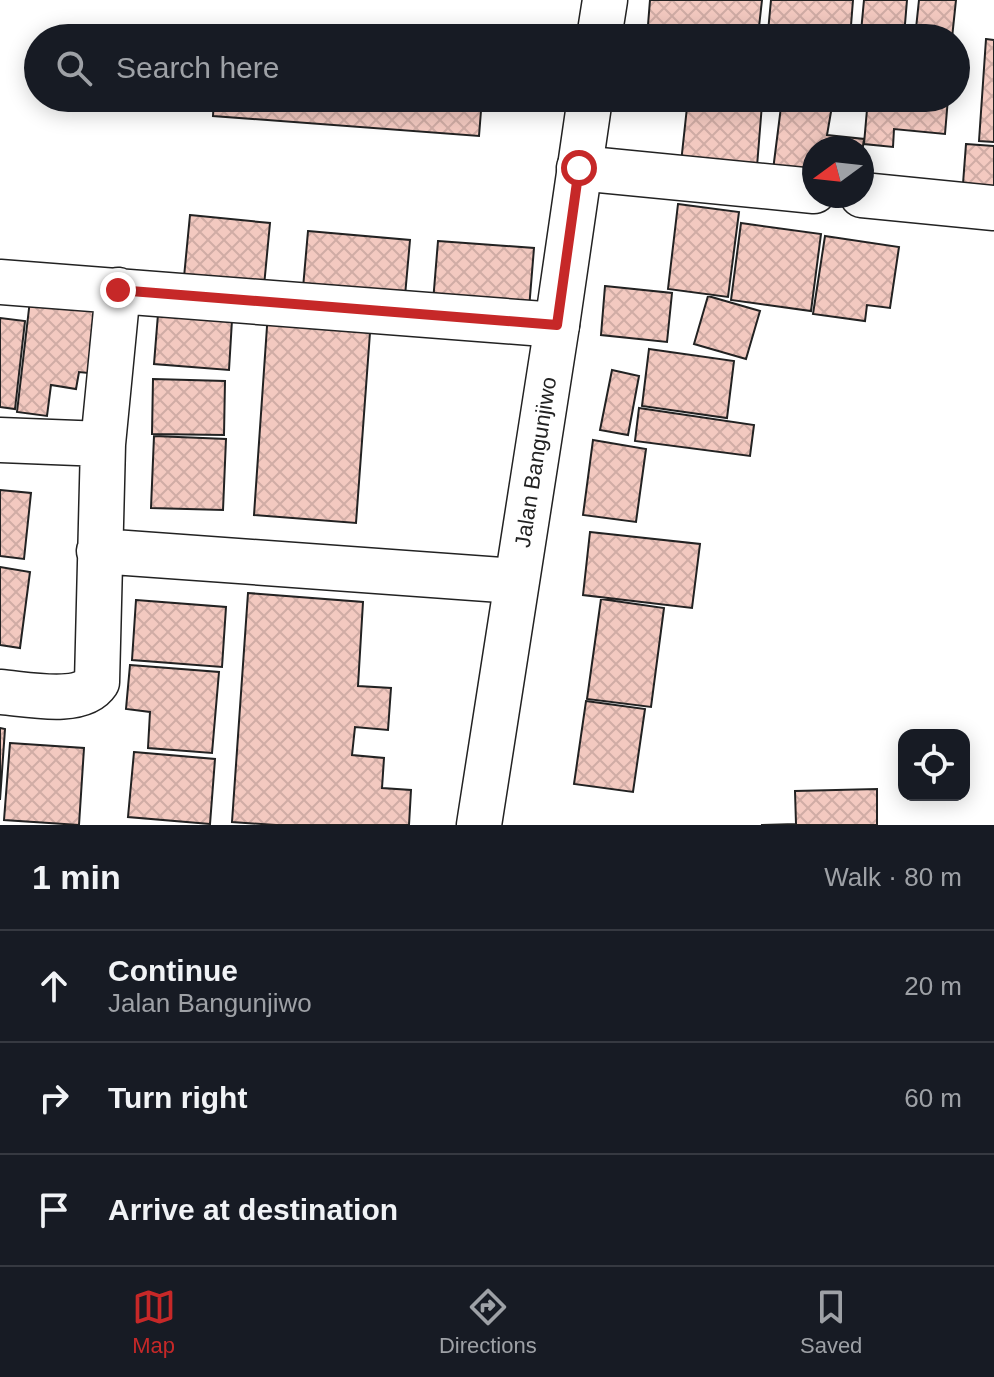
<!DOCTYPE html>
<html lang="en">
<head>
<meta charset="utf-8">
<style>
  body { margin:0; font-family:Arial,sans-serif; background:#20242c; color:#f1f3f6 }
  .controls { position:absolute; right:24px; bottom:24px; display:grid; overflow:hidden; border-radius:16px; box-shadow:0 4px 20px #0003 }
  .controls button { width:72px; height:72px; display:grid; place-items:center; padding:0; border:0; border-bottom:2px solid #363941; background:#171b24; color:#f1f3f6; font:40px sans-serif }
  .compass { position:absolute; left:802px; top:136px; width:72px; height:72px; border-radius:50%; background:#171b24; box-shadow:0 4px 20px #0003; rotate:255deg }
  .stop { position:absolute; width:24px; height:24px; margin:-18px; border:6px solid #c62828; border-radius:50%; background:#fff }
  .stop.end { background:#c62828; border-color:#fff; box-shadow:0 2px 8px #0008 }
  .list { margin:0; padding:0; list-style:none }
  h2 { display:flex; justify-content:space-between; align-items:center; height:104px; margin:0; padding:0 32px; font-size:34px }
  h2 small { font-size:26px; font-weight:400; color:#9ea1a6 }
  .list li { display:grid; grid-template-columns:52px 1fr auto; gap:24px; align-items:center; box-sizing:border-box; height:112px; padding:0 32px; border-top:2px solid #363941 }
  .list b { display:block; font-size:30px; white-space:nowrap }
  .list p { margin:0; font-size:26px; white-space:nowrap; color:#9ea1a6 }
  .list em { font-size:26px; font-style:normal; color:#9ea1a6 }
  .icon { flex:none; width:44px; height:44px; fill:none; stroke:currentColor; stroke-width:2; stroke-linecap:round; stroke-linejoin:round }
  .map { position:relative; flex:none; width:994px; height:825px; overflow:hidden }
  .search { position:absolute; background:#171b24; box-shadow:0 4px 20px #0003; left:24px; right:24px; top:24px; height:88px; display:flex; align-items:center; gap:20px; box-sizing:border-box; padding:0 28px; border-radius:44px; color:#9ea1a6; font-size:30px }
  .sheet { height:440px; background:#171b24 }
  nav { display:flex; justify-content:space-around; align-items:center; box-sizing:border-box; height:112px; border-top:2px solid #363941; background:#171b24; font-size:22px; color:#9ea1a6 }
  nav a { display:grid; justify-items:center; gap:4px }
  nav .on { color:#c62828 }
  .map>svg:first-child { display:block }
</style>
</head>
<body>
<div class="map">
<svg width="994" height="825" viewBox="0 0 994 825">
  <defs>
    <pattern id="building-cross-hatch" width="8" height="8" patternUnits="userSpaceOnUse" patternTransform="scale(2)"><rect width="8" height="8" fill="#f3c9c0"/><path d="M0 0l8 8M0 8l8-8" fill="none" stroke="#d0aca5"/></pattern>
  </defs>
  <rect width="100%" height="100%" fill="#fff"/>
  <path fill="url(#building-cross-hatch)" stroke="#222" stroke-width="2" d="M650 0H762L758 36 648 25Z
    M771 0H853L850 38 768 32Z
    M864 0H907L904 36 861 32Z
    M919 0H956L952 38H915Z
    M661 29 746 38H660Z
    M986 39 994 40V142L979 141Z
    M214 98H482L479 136 213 116Z
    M688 98 762 104 756 179 680 172Z
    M722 98H771L770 103Z
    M868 98H948L945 134 894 129 893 147 864 144Z
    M782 99 832 106 827 135 864 139 862 153V148H814V184L772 178Z
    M966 144 994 146V200L962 197Z
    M678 204 739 212 728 297 668 289Z
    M190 215 270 223 264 286 184 277Z
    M741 223 821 234 811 311 731 300Z
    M308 231 410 240 405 296 303 288Z
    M825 236 899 247 890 308 867 305 865 321 813 314Z
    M438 241 534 248 529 309 433 302Z
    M605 286 672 293 667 342 601 335Z
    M708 296 760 311 746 359 694 344Z
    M30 300 107 309 98 374 79 372 76 389 51 385 47 416 17 412Z
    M268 312 371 319 356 523 254 515Z
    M158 314 232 320 229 370 154 364Z
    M0 318 25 321 15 409 0 407Z
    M649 349 734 361 727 418 642 406Z
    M612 370 639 376 628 435 600 430Z
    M153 379 225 381 224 435 152 434Z
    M639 408 754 425 750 456 635 441Z
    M154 436 226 439 223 510 151 508Z
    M593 440 646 449 636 522 583 515Z
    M0 490 31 493 24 559 0 556Z
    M590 532 700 544 692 608 583 595Z
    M0 567 30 572 20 648 0 645Z
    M248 593 363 602 358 686 391 688 388 730 355 727 352 755 384 758 382 788 411 790 409 825H276L232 822Z
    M601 599 664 608 651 707 587 699Z
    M136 600 226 607 222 667 132 660Z
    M130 665 219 672 212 753 148 748 150 712 126 709Z
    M586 701 645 709 633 792 574 784Z
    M0 728 5 729 0 800Z
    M10 743 84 748 79 825 4 820Z
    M134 752 215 759 210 824 128 817Z
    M877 789V825H761L796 824 795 791Z"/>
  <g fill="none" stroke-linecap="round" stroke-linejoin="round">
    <g stroke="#222" stroke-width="47">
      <path id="street" d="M579 168 814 191
        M862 195 994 208
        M0 282 557 325
        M0 440 103 444 97 682C81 706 27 694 0 692
        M103 444 118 290
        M99 551 516 581"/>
    </g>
    <g stroke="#222" stroke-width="47">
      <path id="secondary" d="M599 38 605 0
        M479 825 557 325 590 98"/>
    </g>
    <use href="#street" stroke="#fff" stroke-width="44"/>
    <use href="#secondary" stroke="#fff" stroke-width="44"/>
  </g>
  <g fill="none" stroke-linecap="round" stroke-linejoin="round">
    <path stroke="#c62828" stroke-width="10" d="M118 290 557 325 579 168"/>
  </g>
  <g text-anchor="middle" stroke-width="6" stroke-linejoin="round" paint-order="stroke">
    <g font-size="22" fill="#222" stroke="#fff">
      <text transform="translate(535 462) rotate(-81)" y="8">Jalan Bangunjiwo</text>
    </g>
  </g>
</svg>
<div class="controls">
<button><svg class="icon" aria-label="locate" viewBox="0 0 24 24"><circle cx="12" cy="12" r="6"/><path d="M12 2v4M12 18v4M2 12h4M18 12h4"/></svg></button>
</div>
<svg class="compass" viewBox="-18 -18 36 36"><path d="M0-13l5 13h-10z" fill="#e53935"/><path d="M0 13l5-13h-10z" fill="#9ea1a6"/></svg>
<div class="stop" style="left:579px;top:168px"></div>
<div class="stop end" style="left:118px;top:290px"></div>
<div class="search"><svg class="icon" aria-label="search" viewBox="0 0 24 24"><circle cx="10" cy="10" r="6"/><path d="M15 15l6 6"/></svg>Search here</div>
</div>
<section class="sheet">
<h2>1 min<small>Walk · 80 m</small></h2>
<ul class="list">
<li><svg class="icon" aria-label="ahead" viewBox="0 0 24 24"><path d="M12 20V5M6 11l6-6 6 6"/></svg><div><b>Continue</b><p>Jalan Bangunjiwo</p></div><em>20 m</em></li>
<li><svg class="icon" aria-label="right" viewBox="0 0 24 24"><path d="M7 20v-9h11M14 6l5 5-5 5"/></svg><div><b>Turn right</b></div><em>60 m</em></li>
<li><svg class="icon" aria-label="arrive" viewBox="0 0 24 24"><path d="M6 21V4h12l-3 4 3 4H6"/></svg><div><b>Arrive at destination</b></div></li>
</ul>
</section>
<nav>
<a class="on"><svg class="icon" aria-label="map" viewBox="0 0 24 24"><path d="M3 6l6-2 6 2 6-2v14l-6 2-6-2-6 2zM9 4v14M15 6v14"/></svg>Map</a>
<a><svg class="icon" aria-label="directions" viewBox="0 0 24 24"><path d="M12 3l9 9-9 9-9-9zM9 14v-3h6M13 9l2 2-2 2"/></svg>Directions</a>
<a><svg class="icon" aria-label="saved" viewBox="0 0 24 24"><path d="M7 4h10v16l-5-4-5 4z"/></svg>Saved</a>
</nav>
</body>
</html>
